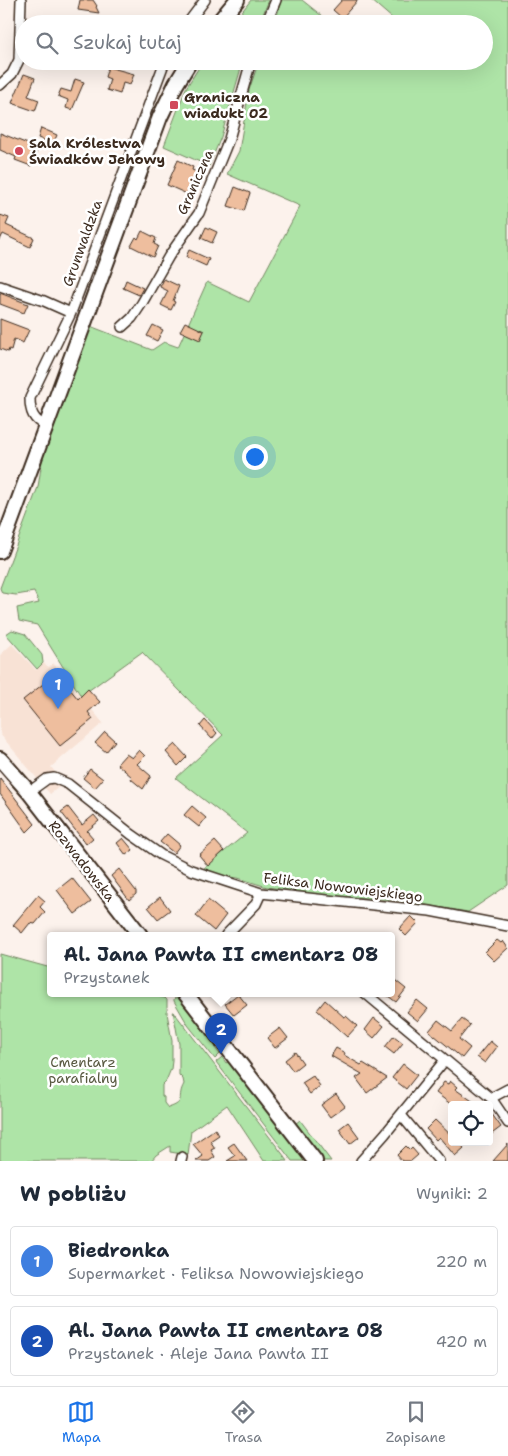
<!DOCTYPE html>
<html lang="pl">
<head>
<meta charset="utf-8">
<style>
  body { margin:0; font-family:"Shantell Sans",sans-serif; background:#f6f6f7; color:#1f2937 }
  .controls { position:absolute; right:15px; bottom:15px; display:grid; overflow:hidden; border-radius:5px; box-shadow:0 5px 20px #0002 }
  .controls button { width:45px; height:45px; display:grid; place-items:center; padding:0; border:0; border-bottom:1px solid #e0e1e3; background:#fff; color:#1f2937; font:25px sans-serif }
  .you { position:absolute; left:254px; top:456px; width:18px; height:18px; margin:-12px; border:4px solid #fff; border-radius:50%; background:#1a73e8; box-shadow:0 0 0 8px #1a73e833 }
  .badge { display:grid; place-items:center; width:32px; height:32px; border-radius:50%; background:#1a73e8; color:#fff; font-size:16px; font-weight:700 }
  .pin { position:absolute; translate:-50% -41px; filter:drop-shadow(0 1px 2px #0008) }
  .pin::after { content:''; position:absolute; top:26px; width:18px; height:15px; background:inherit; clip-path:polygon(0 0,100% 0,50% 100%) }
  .popup { position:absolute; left:47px; top:932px; width:348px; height:65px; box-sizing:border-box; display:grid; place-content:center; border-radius:5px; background:#fff; filter:drop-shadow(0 1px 4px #0005); font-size:16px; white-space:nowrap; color:#747a83 }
  .popup b { font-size:19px; color:#1f2937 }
  .popup::after { content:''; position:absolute; left:50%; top:100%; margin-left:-10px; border:10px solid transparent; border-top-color:#fff }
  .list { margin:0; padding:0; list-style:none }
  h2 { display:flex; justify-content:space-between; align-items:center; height:65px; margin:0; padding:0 20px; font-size:21px }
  h2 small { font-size:16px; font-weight:400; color:#747a83 }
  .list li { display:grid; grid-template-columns:32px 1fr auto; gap:15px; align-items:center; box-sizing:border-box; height:70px; margin:0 10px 10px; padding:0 10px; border:1px solid #e0e1e3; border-radius:5px }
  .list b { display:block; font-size:19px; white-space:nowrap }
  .list p { margin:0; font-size:16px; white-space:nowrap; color:#747a83 }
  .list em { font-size:16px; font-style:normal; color:#747a83 }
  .icon { flex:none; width:28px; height:28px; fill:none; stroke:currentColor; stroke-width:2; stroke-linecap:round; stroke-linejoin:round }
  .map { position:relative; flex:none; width:508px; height:1161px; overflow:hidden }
  .search { position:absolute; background:#fff; box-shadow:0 5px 20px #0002; left:15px; right:15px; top:15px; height:55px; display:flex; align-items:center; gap:12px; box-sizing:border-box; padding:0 18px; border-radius:28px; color:#747a83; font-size:19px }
  .sheet { height:225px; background:#fff }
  nav { display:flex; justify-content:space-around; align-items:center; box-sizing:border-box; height:70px; border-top:1px solid #e0e1e3; background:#fff; font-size:14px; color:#747a83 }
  nav a { display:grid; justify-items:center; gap:2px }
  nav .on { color:#1a73e8 }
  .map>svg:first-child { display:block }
</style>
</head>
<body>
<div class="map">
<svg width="508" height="1161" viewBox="0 0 508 1161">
  <rect width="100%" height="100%" fill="#fcf2ec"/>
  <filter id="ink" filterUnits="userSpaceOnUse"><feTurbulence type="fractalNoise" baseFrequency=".02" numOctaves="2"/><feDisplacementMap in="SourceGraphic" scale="10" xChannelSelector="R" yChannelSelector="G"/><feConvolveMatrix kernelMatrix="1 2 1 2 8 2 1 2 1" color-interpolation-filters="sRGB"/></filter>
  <g filter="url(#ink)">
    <path fill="#f8e2d5" d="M12 644 36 670 43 663 49 667 53 663 103 723 51 767 64 783 50 794 0 734V655Z"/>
    <path fill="#aee4a7" stroke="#748762" d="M251 0H269L259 24H232Z
      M281 0H302L332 24H275Z
      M371 0H508V885L468 912 396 900 321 895 267 887 238 878 198 873 247 833 176 778 223 735 142 652 81 696 37 625 19 621 17 608 39 603 34 592 16 595 2 593 0 588 38 487 44 448 90 326 152 350 164 342 178 347 207 282 249 302 300 206 227 174 239 151 249 90 259 61H484V24H390L393 19Z
      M203 61H243L221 137 209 166 164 146 186 88Z
      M12 630 25 634 42 655 43 663 37 669 6 634Z
      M0 954 51 968V993H145L165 998 167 1000V1013L172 1041V1061L171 1069 166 1081 162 1085V1096L164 1097V1103L168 1108C187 1102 176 1098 184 1084L183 1079 179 1075V1044L173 1011 288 1161H264L227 1105 191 1131 188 1155 170 1152V1146L156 1155 151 1161H0Z
      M178 996 218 1045 215 1048 220 1054 215 1059 188 1025 174 1001V999Z
      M222 1057 226 1063 229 1061 307 1161H292L216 1062Z
      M300 1120 331 1161H322L295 1126V1124Z"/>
    <path fill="#eebe9e" stroke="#3b2a1e" d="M80 0H93L97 6 96 7 99 13 78 10Z
      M342 0H358L342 18 333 10Z
      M108 67 134 74 130 85 123 83 120 94 107 90 110 79 105 77Z
      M24 74 35 78 28 96 39 100 35 111 12 103Z
      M75 79 84 82 72 110 66 108 68 100 58 96 61 89 71 92Z
      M41 128 57 135 53 144 38 138Z
      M0 133 38 148 31 166 15 160 16 157 0 150Z
      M178 160 193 167 192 170 197 172 187 194 167 185Z
      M235 187 250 193 244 211 228 206Z
      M0 215 9 218 6 225 34 238 30 247 3 234 0 240Z
      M206 227 217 232 212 243 201 238Z
      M142 231 156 238 154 244 158 246 153 257 131 246 136 237 138 239Z
      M189 250 209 259 206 266 186 257Z
      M164 279 179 286 173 301 175 302 171 310 161 305 168 291 160 287Z
      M126 280 143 288 139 295 123 288Z
      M0 293 28 304 24 313 0 304Z
      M0 319 29 330 23 343 14 339 11 350 9 349 8 352 0 349Z
      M185 322 204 331 200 340 180 331Z
      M153 325 163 330 157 341 147 336Z
      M57 673 78 699 88 689 100 702 88 712 93 719 60 746 23 700Z
      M205 720 217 733 212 739 200 726Z
      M105 732 115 741 106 752 95 743Z
      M175 744 187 757 178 766 166 752Z
      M139 750 145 756 137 764 151 776 143 789 131 779 132 777 117 764 126 754 132 758Z
      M90 769 103 779 95 788 83 778Z
      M0 778 35 824 27 832 0 794Z
      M192 806 206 818 199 827 184 815Z
      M68 807 82 825 94 815 99 821 87 831 93 838 86 844 61 812Z
      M167 834 180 845 174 853 160 842Z
      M123 838 133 850 126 855 117 843Z
      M215 841 224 851 208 866 199 855Z
      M119 869 136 891V894L129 900 111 876Z
      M72 878 91 902 75 914 57 890Z
      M38 895 45 901 40 907 45 912 35 924 30 923 22 933 13 925Z
      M160 897 170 910 158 919 148 907Z
      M208 900 226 915 214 931 196 916Z
      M411 916 418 923 406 936 399 929Z
      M497 940 501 943 503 941 508 948 494 961 485 952Z
      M391 977 406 989 396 1002 384 993H391Z
      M238 994 247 1005 234 1015 225 1004Z
      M325 1000 344 1017 346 1016 357 1026 347 1037 317 1010Z
      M417 1000 428 1009 418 1021 407 1012Z
      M374 1018 384 1026 374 1038 365 1030Z
      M462 1019 470 1025 459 1039 470 1048 462 1058 429 1031 438 1020 452 1031Z
      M280 1028 288 1038 275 1048 267 1038Z
      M394 1036 403 1043 394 1054 385 1047Z
      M490 1041 497 1047 485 1063 477 1057Z
      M336 1048 345 1053 344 1055 361 1065 363 1063 387 1078 367 1093 356 1078 362 1074 331 1056Z
      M295 1052 303 1063 293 1071 285 1060Z
      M403 1064 417 1075 406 1089 392 1078Z
      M313 1076 320 1086 310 1094 302 1083Z
      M450 1081 457 1087 455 1089 478 1105H452L436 1093 444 1082 448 1084Z
      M336 1094 345 1106 330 1117 321 1105Z
      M489 1110 501 1127 489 1136Z
      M435 1120 452 1136V1142H459L464 1148 455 1156 439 1137 436 1140 426 1129Z
      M348 1122 359 1137 350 1144 339 1129Z
      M215 1129 219 1135 210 1141 215 1148 211 1150 215 1157 209 1161H196L203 1156 193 1144Z
      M234 1143 247 1161H227L235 1156 228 1147Z
      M508 1144V1161H493Z
      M406 1146 410 1150 412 1148 418 1155 411 1161H402L397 1155Z"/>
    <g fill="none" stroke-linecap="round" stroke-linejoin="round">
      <g stroke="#3b2a1e" stroke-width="12">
        <path id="street" d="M187 24 205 0
          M266 24 276 0
          M0 85 12 74 19 60 21 0
          M0 286 44 301 71 313
          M122 327 132 318 142 303 169 256 199 213 229 139 251 61
          M46 426C33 420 30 412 30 398L71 313 165 61
          M29 792 47 779 54 778 68 784 131 834 161 855 191 870 261 893 430 911 508 926
          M226 935 256 904 261 893
          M365 993 491 1098 508 1123
          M491 1098 508 1089
          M401 1115 439 1161
          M181 1161 182 1157
          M361 1161 385 1134 445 1060"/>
      </g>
      <g stroke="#3b2a1e" stroke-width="18">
        <path id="secondary" d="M217 24 237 0
          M0 551 160 117 176 84 190 61
          M0 759 29 792 140 935
          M185 993 315 1161"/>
      </g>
      <use href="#street" stroke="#fff" stroke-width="9"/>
      <use href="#secondary" stroke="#fff" stroke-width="14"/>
    </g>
  </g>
  <g fill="#d1495b" stroke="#fff" stroke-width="2">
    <rect x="169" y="100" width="10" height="10" rx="2.5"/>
    <circle cx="19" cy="151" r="5"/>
  </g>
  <g text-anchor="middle" stroke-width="5" stroke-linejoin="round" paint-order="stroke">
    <g font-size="14" font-weight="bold" fill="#3b2a1e" stroke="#fff" text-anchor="start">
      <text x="184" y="102">Graniczna<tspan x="184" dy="16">wiadukt 02</tspan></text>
      <text x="29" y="148">Sala Królestwa<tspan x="29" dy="16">Świadków Jehowy</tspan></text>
    </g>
    <g font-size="14" fill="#3b2a1e" stroke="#fff">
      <text transform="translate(195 182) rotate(-66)" y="5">Graniczna</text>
      <text transform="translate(82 243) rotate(-70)" y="5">Grunwaldzka</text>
      <text transform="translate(82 861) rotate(52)" y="5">Rozwadowska</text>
      <text transform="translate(343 887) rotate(7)" y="5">Feliksa Nowowiejskiego</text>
    </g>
    <g font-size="14" fill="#585840" stroke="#fff">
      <text x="83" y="1067">Cmentarz<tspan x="83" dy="16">parafialny</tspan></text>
    </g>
  </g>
</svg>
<div class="controls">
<button><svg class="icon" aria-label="locate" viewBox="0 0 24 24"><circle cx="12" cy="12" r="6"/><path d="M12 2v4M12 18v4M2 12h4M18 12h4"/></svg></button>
</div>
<div class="you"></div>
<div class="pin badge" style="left:58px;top:709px;background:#3f7fe0">1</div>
<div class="pin badge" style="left:221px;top:1054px;background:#1a4fb4">2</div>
<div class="popup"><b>Al. Jana Pawła II cmentarz 08</b>Przystanek</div>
<div class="search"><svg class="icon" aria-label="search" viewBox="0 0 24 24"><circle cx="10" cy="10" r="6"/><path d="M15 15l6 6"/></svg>Szukaj tutaj</div>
</div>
<section class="sheet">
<h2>W pobliżu<small>Wyniki: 2</small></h2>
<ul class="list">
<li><span class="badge" style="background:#3f7fe0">1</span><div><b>Biedronka</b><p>Supermarket · Feliksa Nowowiejskiego</p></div><em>220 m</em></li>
<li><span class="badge" style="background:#1a4fb4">2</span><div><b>Al. Jana Pawła II cmentarz 08</b><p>Przystanek · Aleje Jana Pawła II</p></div><em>420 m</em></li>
</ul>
</section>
<nav>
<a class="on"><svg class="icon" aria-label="map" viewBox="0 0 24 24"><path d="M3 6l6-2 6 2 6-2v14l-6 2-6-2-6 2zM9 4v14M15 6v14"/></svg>Mapa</a>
<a><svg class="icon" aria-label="directions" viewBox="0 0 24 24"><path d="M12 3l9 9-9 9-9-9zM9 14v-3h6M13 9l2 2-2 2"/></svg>Trasa</a>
<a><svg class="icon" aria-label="saved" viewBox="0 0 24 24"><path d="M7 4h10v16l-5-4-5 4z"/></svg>Zapisane</a>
</nav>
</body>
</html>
